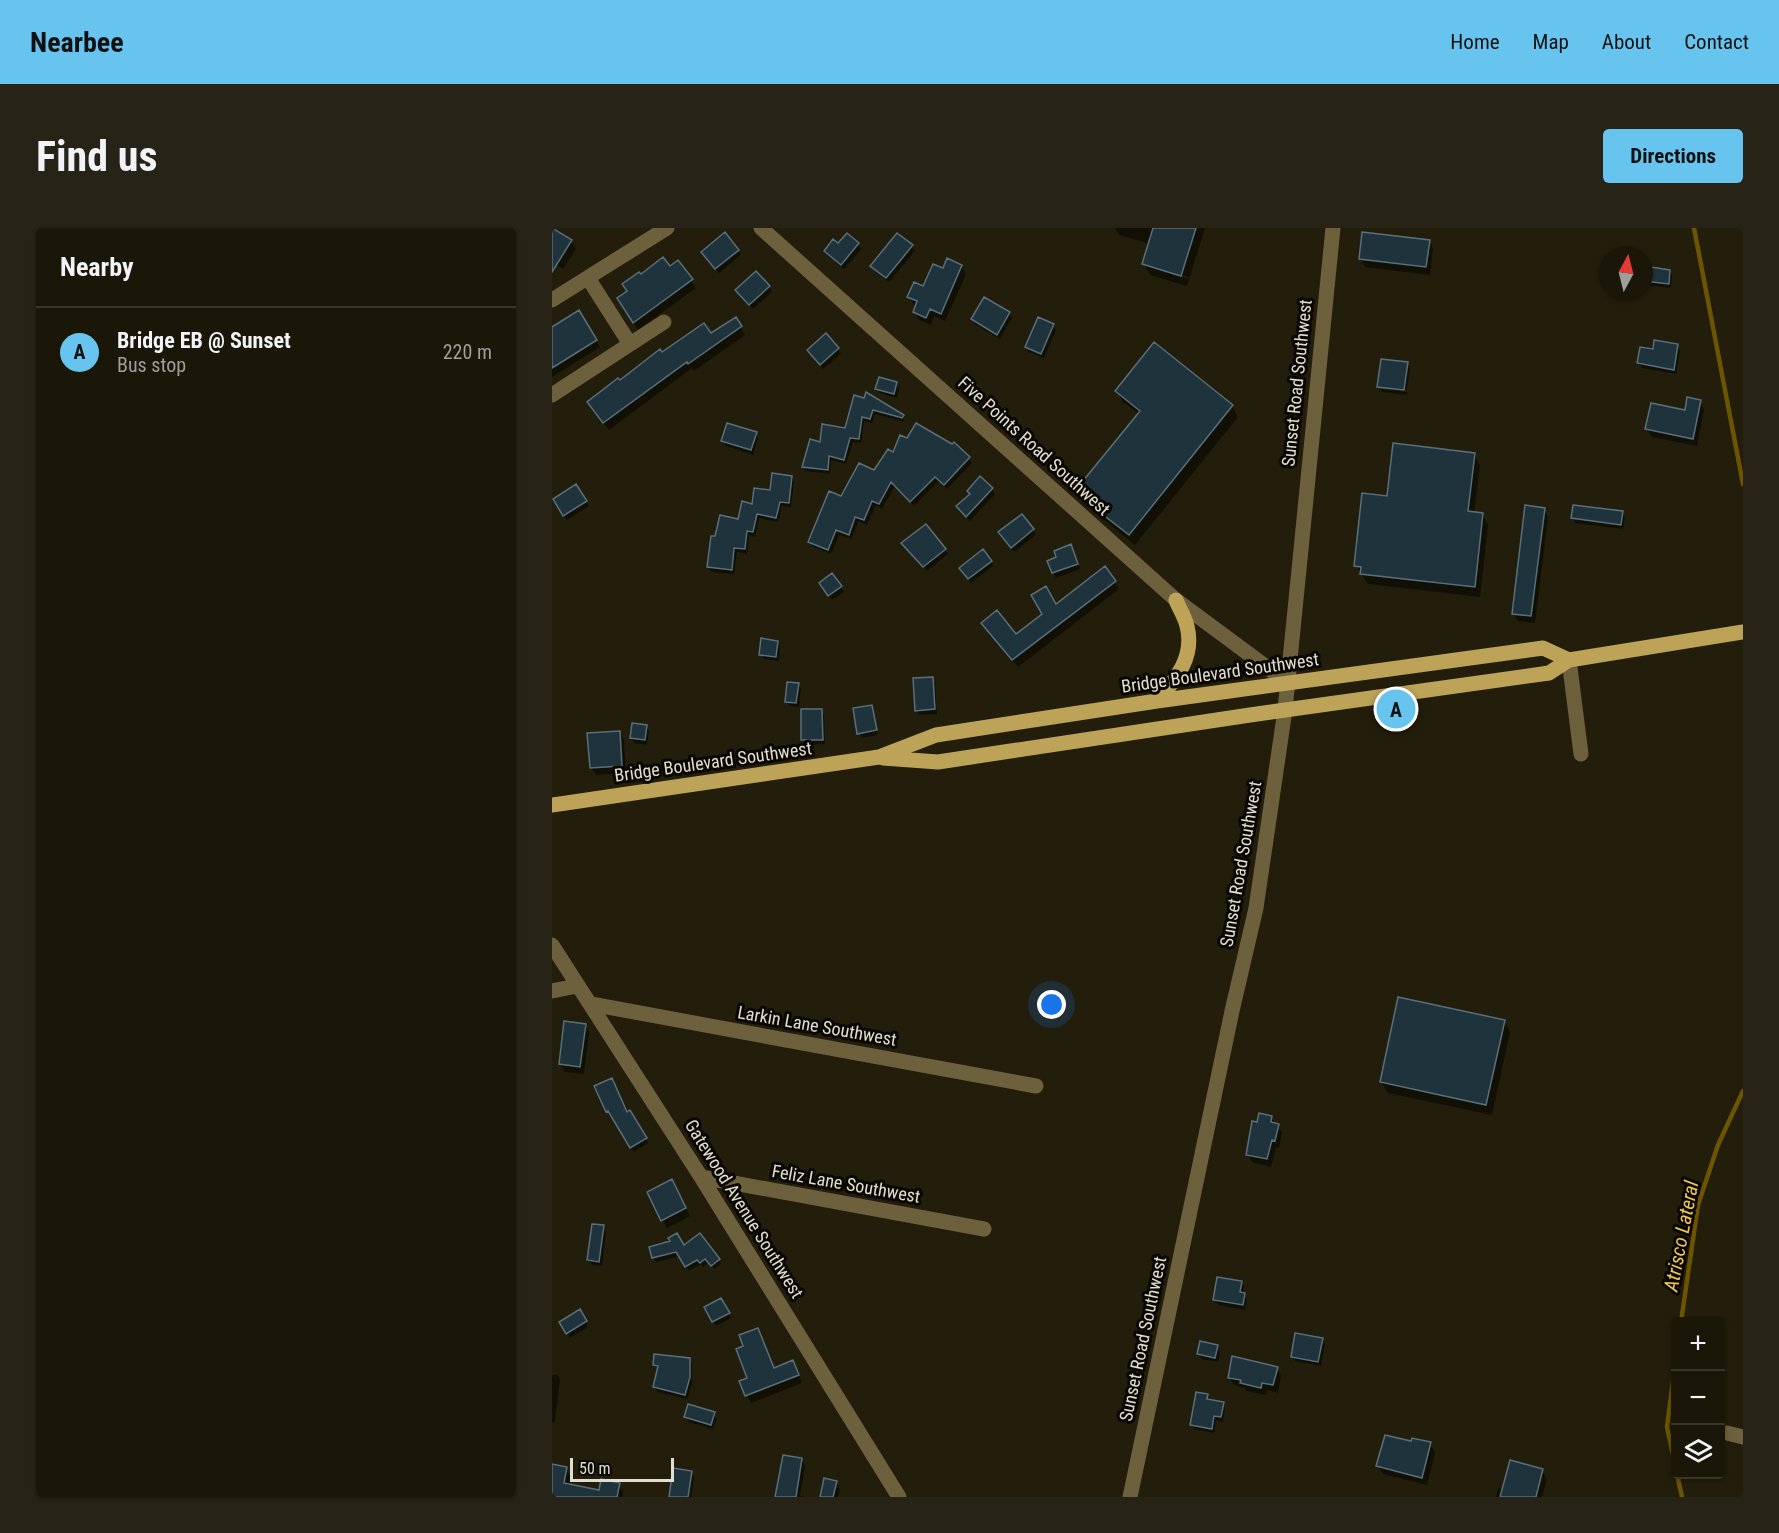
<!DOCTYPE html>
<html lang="en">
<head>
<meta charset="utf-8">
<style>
  body { margin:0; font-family:"Roboto Condensed",sans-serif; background:#272316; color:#f1f3f6 }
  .controls { position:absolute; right:18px; bottom:18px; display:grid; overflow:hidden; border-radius:6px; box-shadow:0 2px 4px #0004 }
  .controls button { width:54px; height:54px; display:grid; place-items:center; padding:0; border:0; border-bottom:2px solid #383529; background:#1a1608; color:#f1f3f6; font:30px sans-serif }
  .compass { position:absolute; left:1047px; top:18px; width:54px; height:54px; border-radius:50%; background:#1a1608; box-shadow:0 2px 4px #0004; rotate:7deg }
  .scale { position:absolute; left:18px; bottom:15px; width:104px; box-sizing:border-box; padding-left:6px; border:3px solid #e1ddd1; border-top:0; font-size:16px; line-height:21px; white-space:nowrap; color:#e1ddd1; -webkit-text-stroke:4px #0a0703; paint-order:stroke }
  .you { position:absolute; left:500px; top:777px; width:21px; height:21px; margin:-15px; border:4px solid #fff; border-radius:50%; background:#1a73e8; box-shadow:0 0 0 9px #1a73e833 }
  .badge { display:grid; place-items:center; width:39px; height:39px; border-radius:50%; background:#66c4ef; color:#111; font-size:20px; font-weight:700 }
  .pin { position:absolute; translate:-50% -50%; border:3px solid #fff; box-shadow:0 2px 6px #0006 }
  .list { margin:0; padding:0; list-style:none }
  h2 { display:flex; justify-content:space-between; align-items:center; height:78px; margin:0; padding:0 24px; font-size:26px }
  h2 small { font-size:20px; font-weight:400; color:#9f9f9c }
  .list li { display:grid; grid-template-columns:39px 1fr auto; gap:18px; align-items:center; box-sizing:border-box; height:90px; padding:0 24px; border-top:2px solid #383529 }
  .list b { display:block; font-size:22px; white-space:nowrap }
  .list p { margin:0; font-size:20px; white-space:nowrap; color:#9f9f9c }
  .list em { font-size:20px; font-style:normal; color:#9f9f9c }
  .icon { flex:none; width:33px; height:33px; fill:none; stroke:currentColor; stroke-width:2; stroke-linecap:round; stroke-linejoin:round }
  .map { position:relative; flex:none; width:1191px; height:1269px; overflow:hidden; border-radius:6px }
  header { display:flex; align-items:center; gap:36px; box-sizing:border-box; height:84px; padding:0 30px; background:#66c4ef; color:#111 }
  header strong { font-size:28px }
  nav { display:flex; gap:33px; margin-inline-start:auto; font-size:21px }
  .intro { display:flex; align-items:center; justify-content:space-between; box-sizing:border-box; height:144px; padding:0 36px }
  h1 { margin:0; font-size:42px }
  .button { padding:15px 27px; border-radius:6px; background:#66c4ef; color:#111; font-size:21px; font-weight:700 }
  main { display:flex; gap:36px; padding:0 36px }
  aside { flex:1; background:#1a1608; border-radius:6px; box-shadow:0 2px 4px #0004 }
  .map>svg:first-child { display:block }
</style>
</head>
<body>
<header>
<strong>Nearbee</strong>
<nav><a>Home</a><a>Map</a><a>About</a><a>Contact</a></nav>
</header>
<div class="intro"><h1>Find us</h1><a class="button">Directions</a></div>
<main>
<aside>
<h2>Nearby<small></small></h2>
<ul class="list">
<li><span class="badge">A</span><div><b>Bridge EB @ Sunset</b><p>Bus stop</p></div><em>220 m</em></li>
</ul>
</aside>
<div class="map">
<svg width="1191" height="1269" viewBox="0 0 1191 1269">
  <rect width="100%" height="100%" fill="#231d0b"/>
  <path fill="#0007" fill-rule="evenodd" d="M563 0H653L635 58 598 47 592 36 598 16 567 7ZM599 37 637 49 636 51 599 40Z
    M0 1 19 13 24 21 11 41 0 35Z
    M877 13 881 21 878 47 813 39 808 30Z
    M306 16 309 21 292 41 276 28 273 23Z
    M360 18 363 23 337 54 323 43 320 38Z
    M186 22 189 27 167 45 154 29Z
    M125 34 144 60 86 102 71 78Z
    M409 38 414 46 393 93 382 88 379 97 367 92 362 84 365 78 362 77 357 69 372 60 391 42Z
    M1118 43 1120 48 1119 60 1094 57 1092 53V47Z
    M217 59 220 64 201 81 185 63Z
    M26 85 48 119 0 149V100Z
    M457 85 460 90 448 111 423 96 420 91Z
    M184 91 193 107 142 143 140 140 57 202 41 182 37 175 110 126 159 107Z
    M501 97 504 102 492 130 477 124 475 119Z
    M274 108 289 126 271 141 257 122Z
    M1125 118 1128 123 1124 146 1090 140 1087 135 1102 123Z
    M855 135 858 140 855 161 828 158V160L827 158Z
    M344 155 347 160 345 170 328 165 325 160Z
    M828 161 855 164V167L830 164Z
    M565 163 680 178 686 189 583 317 531 275 524 264 587 186 571 174Z
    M303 169 350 188 353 194 323 186 320 195 312 193 309 215 301 214 294 236 279 232 278 246 254 243 252 239 269 216 294 201Z
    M1148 174 1152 182 1145 218 1100 209 1095 201 1134 184Z
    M204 205 206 210 201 227 174 218 171 213Z
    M356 212 400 218 402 216 420 235 395 261 387 253 362 278 343 258 330 281 324 277 315 297 306 293 300 311 287 307 279 326 261 319 258 314 290 270 323 243Z
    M922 226 928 237 922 285 930 286 936 297 928 369 816 356 804 338 836 269Z
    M240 249 242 254 239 279 230 278 226 294 207 290 203 309 197 307 195 326 185 324 182 346 159 344 156 339 165 310 187 293 201 277Z
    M24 258 37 278 15 292 3 271Z
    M440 261 443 266 418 293 409 283 419 267 416 263Z
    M992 281 996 289 983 395 966 393 961 385Z
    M1070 284 1073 289 1071 301 1023 295 1021 290Z
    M470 288 484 307 462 324 451 309Z
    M351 316 393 321 396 326 375 343Z
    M521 323 528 341 504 350 497 333Z
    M439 333 441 338 419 355 412 345Z
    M280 347 292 364 280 372 271 361Z
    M563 354 567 361 466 439 436 402 464 409 504 378Z
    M225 414 228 419 227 433 212 431 209 426Z
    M380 450 383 455 385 486 367 487 364 482Z
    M246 456 249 461 247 479 237 478 234 473Z
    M319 478 322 483 326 507 310 510 307 505Z
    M270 483 272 488 273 516 253 517 251 512Z
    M81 497 94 498 97 503 95 517 82 515 79 510Z
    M67 504 72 512 74 545 44 547 39 539Z
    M952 793 958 804 940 887 836 865 829 854Z
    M33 797 37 805 32 846 13 844 8 836Z
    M44 858 75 886 78 884 96 915 82 924 60 887 58 889 55 884Z
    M719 889 730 905 727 920 724 919 719 939 700 934 696 926 706 896Z
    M124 961 138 988 115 1000 111 992Z
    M51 999 54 1004 50 1038 40 1037 37 1032Z
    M132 1019 167 1032 169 1036 162 1041 157 1034 151 1039 149 1036 137 1043 128 1028 104 1034 101 1029Z
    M689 1054 692 1059 691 1066 695 1071 693 1082 666 1077 663 1072Z
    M169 1072 179 1090 164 1098 154 1080Z
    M27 1084 36 1099 18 1110 9 1094Z
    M206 1102 223 1141 245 1142 250 1155 199 1175 189 1154 197 1150 193 1119Z
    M770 1111 773 1116 769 1138 743 1133 740 1128Z
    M665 1119 668 1124 666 1134 650 1131 647 1126Z
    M137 1131 140 1136V1155L136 1171 105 1164 102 1159 106 1143 103 1137Z
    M725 1140 729 1148 726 1165 715 1162 714 1167 694 1163 693 1160 682 1157 677 1149Z
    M0 1147H6L8 1152 3 1194H0Z
    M655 1167 658 1172 671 1175 673 1180 671 1194 664 1192 662 1205 642 1201 639 1196Z
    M162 1186 165 1191 161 1201 137 1194 134 1189Z
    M860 1215 878 1216 883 1224 875 1257 831 1246 826 1238Z
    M249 1231 253 1238 248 1268 255 1269H222L224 1262 226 1263Z
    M0 1238 14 1241 19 1249 17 1258 48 1264 67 1256 71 1264V1269H0Z
    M990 1243 995 1251 990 1269H944L946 1260 952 1261Z
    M139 1244 142 1249 139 1269H118Z
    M284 1254 288 1261 286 1269H270Z"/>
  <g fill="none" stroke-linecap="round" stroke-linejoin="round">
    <path stroke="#6b5500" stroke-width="4.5" d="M1142 0 1191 256
      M1129 1094 1146 977 1166 917 1191 863
      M1124 1130 1115 1199 1124 1241
      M1125 1246 1130 1269"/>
  </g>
  <path fill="#1e333c" stroke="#596f7b" stroke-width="1.5" d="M0 0 20 12 0 44Z
    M601 0H644L629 48 590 36Z
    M173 4 187 22 163 41 149 24Z
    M810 4 878 12 874 39 807 31Z
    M295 5 307 15 289 37 272 23 281 11 286 15Z
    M345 5 361 17 334 50 318 38Z
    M111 29 118 38 126 32 141 51 81 95 65 70 75 63 70 56 87 44 89 46Z
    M395 30 410 37 389 86 378 81 374 90 361 84 365 73 355 69 362 54 371 58 381 36 391 40Z
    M1092 38 1118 42 1117 56 1092 53Z
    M204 43 218 58 197 77 183 62Z
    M432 69 458 84 445 107 419 91Z
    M27 82 45 112 0 140V99Z
    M184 89 190 98 136 136 135 134 51 195 35 174 66 150 68 152 108 121 110 124 152 95 159 105Z
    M486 89 502 96 489 126 473 119Z
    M274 105 287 120 268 137 255 122Z
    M1102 112 1126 116 1122 142 1085 135 1088 119 1101 121Z
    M602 114 681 177 577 307 522 264 588 183 563 163Z
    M829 131 856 134 852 162 825 159Z
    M327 149 345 154 342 166 323 161Z
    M314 164 352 187 350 190 321 182 318 191 310 189 307 211 298 210 292 232 277 228 276 242 250 239 258 211 268 214 270 196 293 200 302 167 312 170Z
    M1135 169 1149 172 1141 211 1093 201 1099 175 1133 182Z
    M175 195 205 204 199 222 169 213Z
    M364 195 400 216 402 214 418 229 392 257 383 249 358 274 339 254 327 276 320 273 312 292 303 289 297 307 284 302 276 322 256 314 277 263 289 268 307 235 322 242 336 221 341 224 348 207 355 210Z
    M841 215 923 225 916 283 931 285 923 359 808 346 809 339 802 338 810 265 835 268Z
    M220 245 240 248 237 275 228 274 224 290 205 286 201 304 195 303 193 321 182 320 180 342 155 339 159 308H163L168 287 186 291 190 273 200 276 202 260 218 262Z
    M428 248 441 260 414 289 404 278 418 266 415 263Z
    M24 256 35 273 11 288 1 271Z
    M973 277 993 280 979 388 960 386Z
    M1021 277 1071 283 1069 297 1019 290Z
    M470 286 482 301 459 320 446 304Z
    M374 296 394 321 371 339 349 315Z
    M519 316 526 336 500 345 495 333 504 329 502 323Z
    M431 321 440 333 416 351 407 340Z
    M553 338 564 353 460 432 429 395 445 382 464 406 490 386 479 367 494 358 504 376Z
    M280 345 290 358 276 368 267 355Z
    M209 410 226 413 224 429 207 427Z
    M381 449 383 481 363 483 361 450Z
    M235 454 247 455 244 475 233 474Z
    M320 477 325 502 305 506 301 480Z
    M249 481H270L271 512H249Z
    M80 495 95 497 93 512 78 510Z
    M68 503 70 538 38 540 35 505Z
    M846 769 953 792 934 877 828 854Z
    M12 793 34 796 28 839 7 836Z
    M60 850 75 884 78 882 95 910 78 920 56 883 54 884 42 858Z
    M707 885 720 888 719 894 727 896 723 913 720 912 715 931 694 927 700 893 705 894Z
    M120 951 134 980 109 993 95 964Z
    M40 996 52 997 47 1034 35 1032Z
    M125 1005 132 1017 148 1005 168 1031 159 1038 153 1031 148 1035 145 1032 133 1039 124 1024 100 1030 97 1019 118 1013 116 1010Z
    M665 1049 690 1053 688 1064 693 1065 691 1077 661 1072Z
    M169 1070 178 1085 160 1094 152 1079Z
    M28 1081 35 1093 14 1106 7 1094Z
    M206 1100 222 1140 241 1132 247 1147 193 1168 187 1153 195 1150 184 1121 191 1118 187 1107Z
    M743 1105 771 1110 766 1134 739 1129Z
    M648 1113 666 1117 663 1130 645 1126Z
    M102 1126 138 1130V1149L133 1167 101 1159 106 1138 101 1137Z
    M680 1128 726 1139 721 1157 710 1155 709 1160 688 1155 689 1152 676 1150Z
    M644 1164 656 1166 655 1171 672 1174 669 1189 662 1188 660 1201 638 1197Z
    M136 1176 163 1184 159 1197 132 1189Z
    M833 1207 859 1213 860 1210 879 1214 870 1250 824 1238Z
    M231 1227 250 1230 244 1269H223Z
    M958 1232 991 1241 984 1269H948Z
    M0 1236 15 1239 12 1255 47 1262 49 1251 68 1255 65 1269H0Z
    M121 1240 140 1243 136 1269H117Z
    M272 1250 285 1253 281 1269H268Z"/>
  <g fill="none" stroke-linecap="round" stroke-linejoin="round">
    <path stroke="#6c603d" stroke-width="15" d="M209 0 624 372 736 455
      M36 50 78 116
      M0 72 115 0
      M0 167 112 94
      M1017 432 1029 526
      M0 717 149 949 347 1269
      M0 763 25 758
      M39 776 484 858
      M149 949 432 1001
      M1175 1205 1191 1209
      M578 1269 680 783 704 680 733 482 781 0"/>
    <path stroke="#bca358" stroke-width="15" d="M605 473C624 451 643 429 635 398 633 389 627 380 624 372
      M331 530 386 534 698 487 997 445 1017 432 1191 404
      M0 577 327 529 384 507 605 473 991 420 1017 432"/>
  </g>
  <g text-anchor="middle" stroke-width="6" stroke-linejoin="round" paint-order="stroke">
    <g font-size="18" fill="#e1ddd1" stroke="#0a0703">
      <text transform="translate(745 155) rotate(-84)" y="6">Sunset Road Southwest</text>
      <text transform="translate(482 218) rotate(42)" y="6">Five Points Road Southwest</text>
      <text transform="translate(668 445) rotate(-8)" y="6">Bridge Boulevard Southwest</text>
      <text transform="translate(161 534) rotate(-8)" y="6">Bridge Boulevard Southwest</text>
      <text transform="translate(689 636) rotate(-80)" y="6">Sunset Road Southwest</text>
      <text transform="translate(265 798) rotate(10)" y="6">Larkin Lane Southwest</text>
      <text transform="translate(294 956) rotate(10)" y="6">Feliz Lane Southwest</text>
      <text transform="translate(192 981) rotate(58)" y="6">Gatewood Avenue Southwest</text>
      <text transform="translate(591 1111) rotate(-78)" y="6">Sunset Road Southwest</text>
    </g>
    <g font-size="20" font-style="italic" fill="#f0c94a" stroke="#0a0703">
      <text transform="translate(1129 1008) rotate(-79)" y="7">Atrisco Lateral</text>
    </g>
  </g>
</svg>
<div class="controls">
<button>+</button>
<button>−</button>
<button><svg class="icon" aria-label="layers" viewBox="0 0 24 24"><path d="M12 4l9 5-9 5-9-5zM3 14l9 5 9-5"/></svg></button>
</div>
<svg class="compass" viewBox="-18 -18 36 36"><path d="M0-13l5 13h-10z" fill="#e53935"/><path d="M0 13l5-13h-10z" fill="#9f9f9c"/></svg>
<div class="scale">50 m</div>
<div class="you"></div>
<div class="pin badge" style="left:844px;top:481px">A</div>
</div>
</main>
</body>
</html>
